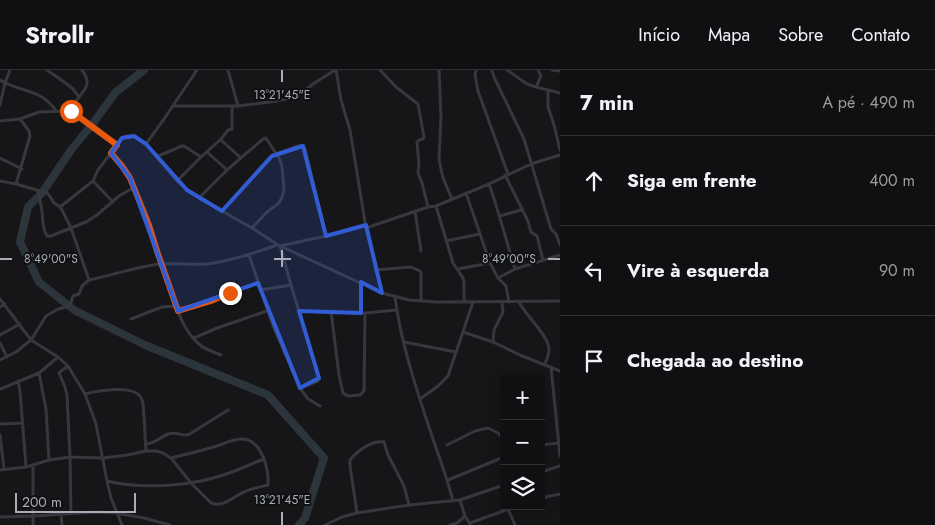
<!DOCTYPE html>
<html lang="pt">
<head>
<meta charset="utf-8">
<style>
  body { margin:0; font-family:Jost,sans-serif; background:#19191b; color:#f1f3f6 }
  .controls { position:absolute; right:15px; bottom:15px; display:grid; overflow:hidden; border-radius:0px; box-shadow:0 5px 20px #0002 }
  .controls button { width:45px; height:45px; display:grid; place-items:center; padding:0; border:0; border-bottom:1px solid #303032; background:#101012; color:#f1f3f6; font:25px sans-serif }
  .scale { position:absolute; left:15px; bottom:12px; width:121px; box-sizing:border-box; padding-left:5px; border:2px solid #a8adb8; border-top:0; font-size:14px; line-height:18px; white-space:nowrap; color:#a8adb8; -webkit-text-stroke:4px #111113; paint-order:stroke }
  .stop { position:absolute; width:15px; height:15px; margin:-11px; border:4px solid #ea580c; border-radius:50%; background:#fff }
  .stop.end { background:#ea580c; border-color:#fff; box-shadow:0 1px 5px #0008 }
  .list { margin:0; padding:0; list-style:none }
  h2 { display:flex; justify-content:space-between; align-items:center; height:65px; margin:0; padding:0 20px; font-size:21px }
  h2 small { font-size:16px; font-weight:400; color:#9c9d9f }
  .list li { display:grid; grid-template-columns:32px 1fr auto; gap:15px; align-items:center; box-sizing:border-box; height:90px; padding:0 20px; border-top:1px solid #303032 }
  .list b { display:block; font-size:19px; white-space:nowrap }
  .list em { font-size:16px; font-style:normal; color:#9c9d9f }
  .icon { flex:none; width:28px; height:28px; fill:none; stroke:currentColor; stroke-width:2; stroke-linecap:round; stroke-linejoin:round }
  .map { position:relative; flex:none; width:560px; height:455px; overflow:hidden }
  header { display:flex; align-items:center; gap:30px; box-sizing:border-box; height:70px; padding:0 25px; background:#101012; border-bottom:1px solid #303032 }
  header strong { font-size:24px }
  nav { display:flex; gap:28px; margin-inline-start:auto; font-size:18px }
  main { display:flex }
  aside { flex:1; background:#101012 }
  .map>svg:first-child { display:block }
</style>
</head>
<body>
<header>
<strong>Strollr</strong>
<nav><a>Início</a><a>Mapa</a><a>Sobre</a><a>Contato</a></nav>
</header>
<main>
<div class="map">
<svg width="560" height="455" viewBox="0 0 560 455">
  <rect width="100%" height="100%" fill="#161618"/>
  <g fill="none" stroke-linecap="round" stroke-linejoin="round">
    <path stroke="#2c353c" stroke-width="8" d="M144 0 115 23 94 52 71 80 42 123 28 137 20 172 39 212 74 240 145 275 268 325 324 388 305 448 299 455"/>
    <path stroke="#37383d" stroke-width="3" d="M47 0 67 14 73 19 79 27
      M228 0 238 36
      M336 0 341 30 350 60 366 158 382 222
      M380 0 396 17 418 34 424 67 423 69 419 70 417 72 419 94 418 103 422 113 428 137
      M439 0 441 47 439 90 443 108 452 129
      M476 0 475 5 478 21 508 104
      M492 0 494 7 524 69 551 159 556 164 560 175
      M507 0 527 14 536 17 560 23
      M552 0 560 1
      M0 10C21 23 41 18 56 41
      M536 17 541 6 538 0
      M548 20V37L554 55 560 80
      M0 35 5 13 10 0
      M173 36H238L270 32 287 29 299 25 313 14 335 0
      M74 43V34C82 21 94 16 82 0
      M0 51 20 49 39 42 68 41 76 44 117 75
      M221 70 241 88
      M146 74 164 49 197 0
      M207 82 227 100
      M111 83C115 88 120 92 124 98 131 108 134 121 139 133 149 157 158 182 167 208 174 230 181 260 200 275 206 280 214 282 221 285
      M156 87 182 76H184L201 87
      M0 88 22 99
      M505 105 528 151 531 162 537 166 543 190
      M0 111 16 114 47 123 49 125 54 133 60 137 62 140 71 158 89 210
      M93 111 113 132
      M177 111 201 87 221 69 228 60 232 59V36
      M16 114 30 66 29 61 20 49
      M489 114C499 142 506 170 515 199
      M38 121C39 127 41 134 42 141 43 150 42 158 47 166H51L86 152 97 145 119 126 133 118
      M466 123 490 193 498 208 506 216 509 232
      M199 128 227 100 263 69 266 68 279 88 282 96 284 120 282 127 279 133 267 142 252 158
      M436 136 453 193 463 208 464 213V232
      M60 137 93 111 98 100 122 68 126 66H134L146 74 177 111 187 120 199 128 252 158 278 175 382 223 409 230 436 232 560 231
      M222 141 268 89 276 84 301 75 303 76 305 79 326 166
      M415 141 421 181
      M500 146 521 140
      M366 158 428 137 436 136 489 114 531 94 560 85
      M446 171 480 164
      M249 185 273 256 300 318 308 329 320 336
      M458 199 490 193
      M376 200 411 197 420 201 421 203V231
      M498 208 515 199 560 185
      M260 220 291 215
      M395 227C401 275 419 327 434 372 441 392 448 411 453 431
      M0 229 31 270 58 287 68 296 85 324 96 354 107 411 111 428 122 455
      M519 232C526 246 548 265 549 279 549 285 547 290 544 295
      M0 237 5 234
      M178 241 211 231 258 213
      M299 241 365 243 396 240
      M331 241 339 305 343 323 348 326 360 325 364 321 365 243
      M361 243V212
      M131 249 162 237 176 236
      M463 262 493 272 520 285 560 301
      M0 265 20 254
      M194 268 217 258 267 241
      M404 272 456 282
      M493 272 494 260 503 242 502 232
      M0 273 7 287
      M0 290 16 282 31 270 46 246 58 239 70 236 73 226 79 224 82 216 89 210C113 205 136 197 160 194 176 193 191 195 207 194 231 191 254 183 277 175
      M68 296 60 302 59 303 65 317 67 325 70 387 71 444
      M551 297 560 386
      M39 303 46 339 49 390
      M18 311 20 321 26 397
      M300 318 318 311 319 308 291 215 280 176 326 166 366 155
      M0 319 39 303 58 287
      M85 324C97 321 137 313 142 330 144 335 143 341 144 346 145 358 145 369 146 381
      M420 329 438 316 448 306 473 232
      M0 354 22 353
      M0 365 4 399
      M146 374C155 374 160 367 168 364 176 361 181 366 188 365L228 340
      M447 375 475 361 488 358 498 363 504 370
      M541 375 559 373
      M33 395V455
      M0 400 26 397 49 390 70 387 103 388 127 385 146 381H156L163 383 171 388 191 413 211 433C223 438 234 426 244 422 252 418 260 417 268 415 269 400 262 369 242 369 234 369 227 372 220 375 204 380 188 384 171 388
      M541 402 560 396
      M448 410 504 387
      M107 411C145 420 196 416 232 402 243 398 253 393 264 389
      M541 428 560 424
      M460 430 465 446 470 454
      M508 439 515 455
      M357 443 350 396V390C357 381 372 370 384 372L388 385 404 416 409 435
      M61 444 62 455
      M0 447 33 446 96 442 116 443 144 448 170 455
      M470 453 517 436
      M325 455 342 447 357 443 409 435 460 430 504 415
      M450 455 457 453 465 446"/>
  </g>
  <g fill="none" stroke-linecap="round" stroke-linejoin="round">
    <path stroke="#ea580c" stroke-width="6" d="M71 41 117 75 111 83 122 96 130 108 149 155 157 181 178 241 211 231 230 223"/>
  </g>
  <path fill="#325cd3" fill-opacity="0.2" stroke="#325cd3" stroke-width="4" stroke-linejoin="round" d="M134 66 146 74 187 120 222 141 272 86 303 76 326 166 366 155 382 223 361 212V243L299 241 319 308 300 318 258 213 178 241 130 108 111 83 122 68Z"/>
  <path fill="none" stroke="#a8adb8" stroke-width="2" d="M282 0V12M282 180V197M0 189H12M274 189H291M548 189H560M282 442V455"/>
  <g font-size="12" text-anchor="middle" fill="#a8adb8" stroke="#111113" stroke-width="4" stroke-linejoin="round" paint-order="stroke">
    <text x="282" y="29">13°21'45"E</text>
    <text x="51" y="193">8°49'00"S</text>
    <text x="509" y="193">8°49'00"S</text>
    <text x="282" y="434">13°21'45"E</text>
  </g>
</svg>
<div class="controls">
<button>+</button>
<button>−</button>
<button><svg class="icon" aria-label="layers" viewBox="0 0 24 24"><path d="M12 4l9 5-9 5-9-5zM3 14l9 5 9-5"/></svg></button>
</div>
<div class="scale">200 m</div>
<div class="stop" style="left:71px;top:41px"></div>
<div class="stop end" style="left:230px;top:223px"></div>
</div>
<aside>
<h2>7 min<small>A pé · 490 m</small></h2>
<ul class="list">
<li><svg class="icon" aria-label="ahead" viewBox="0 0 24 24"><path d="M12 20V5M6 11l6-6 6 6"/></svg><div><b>Siga em frente</b></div><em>400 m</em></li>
<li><svg class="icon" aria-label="left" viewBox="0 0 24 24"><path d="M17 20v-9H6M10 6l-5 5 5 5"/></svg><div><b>Vire à esquerda</b></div><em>90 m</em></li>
<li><svg class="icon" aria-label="arrive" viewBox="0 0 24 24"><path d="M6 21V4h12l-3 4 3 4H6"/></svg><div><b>Chegada ao destino</b></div></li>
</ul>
</aside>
</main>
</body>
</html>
